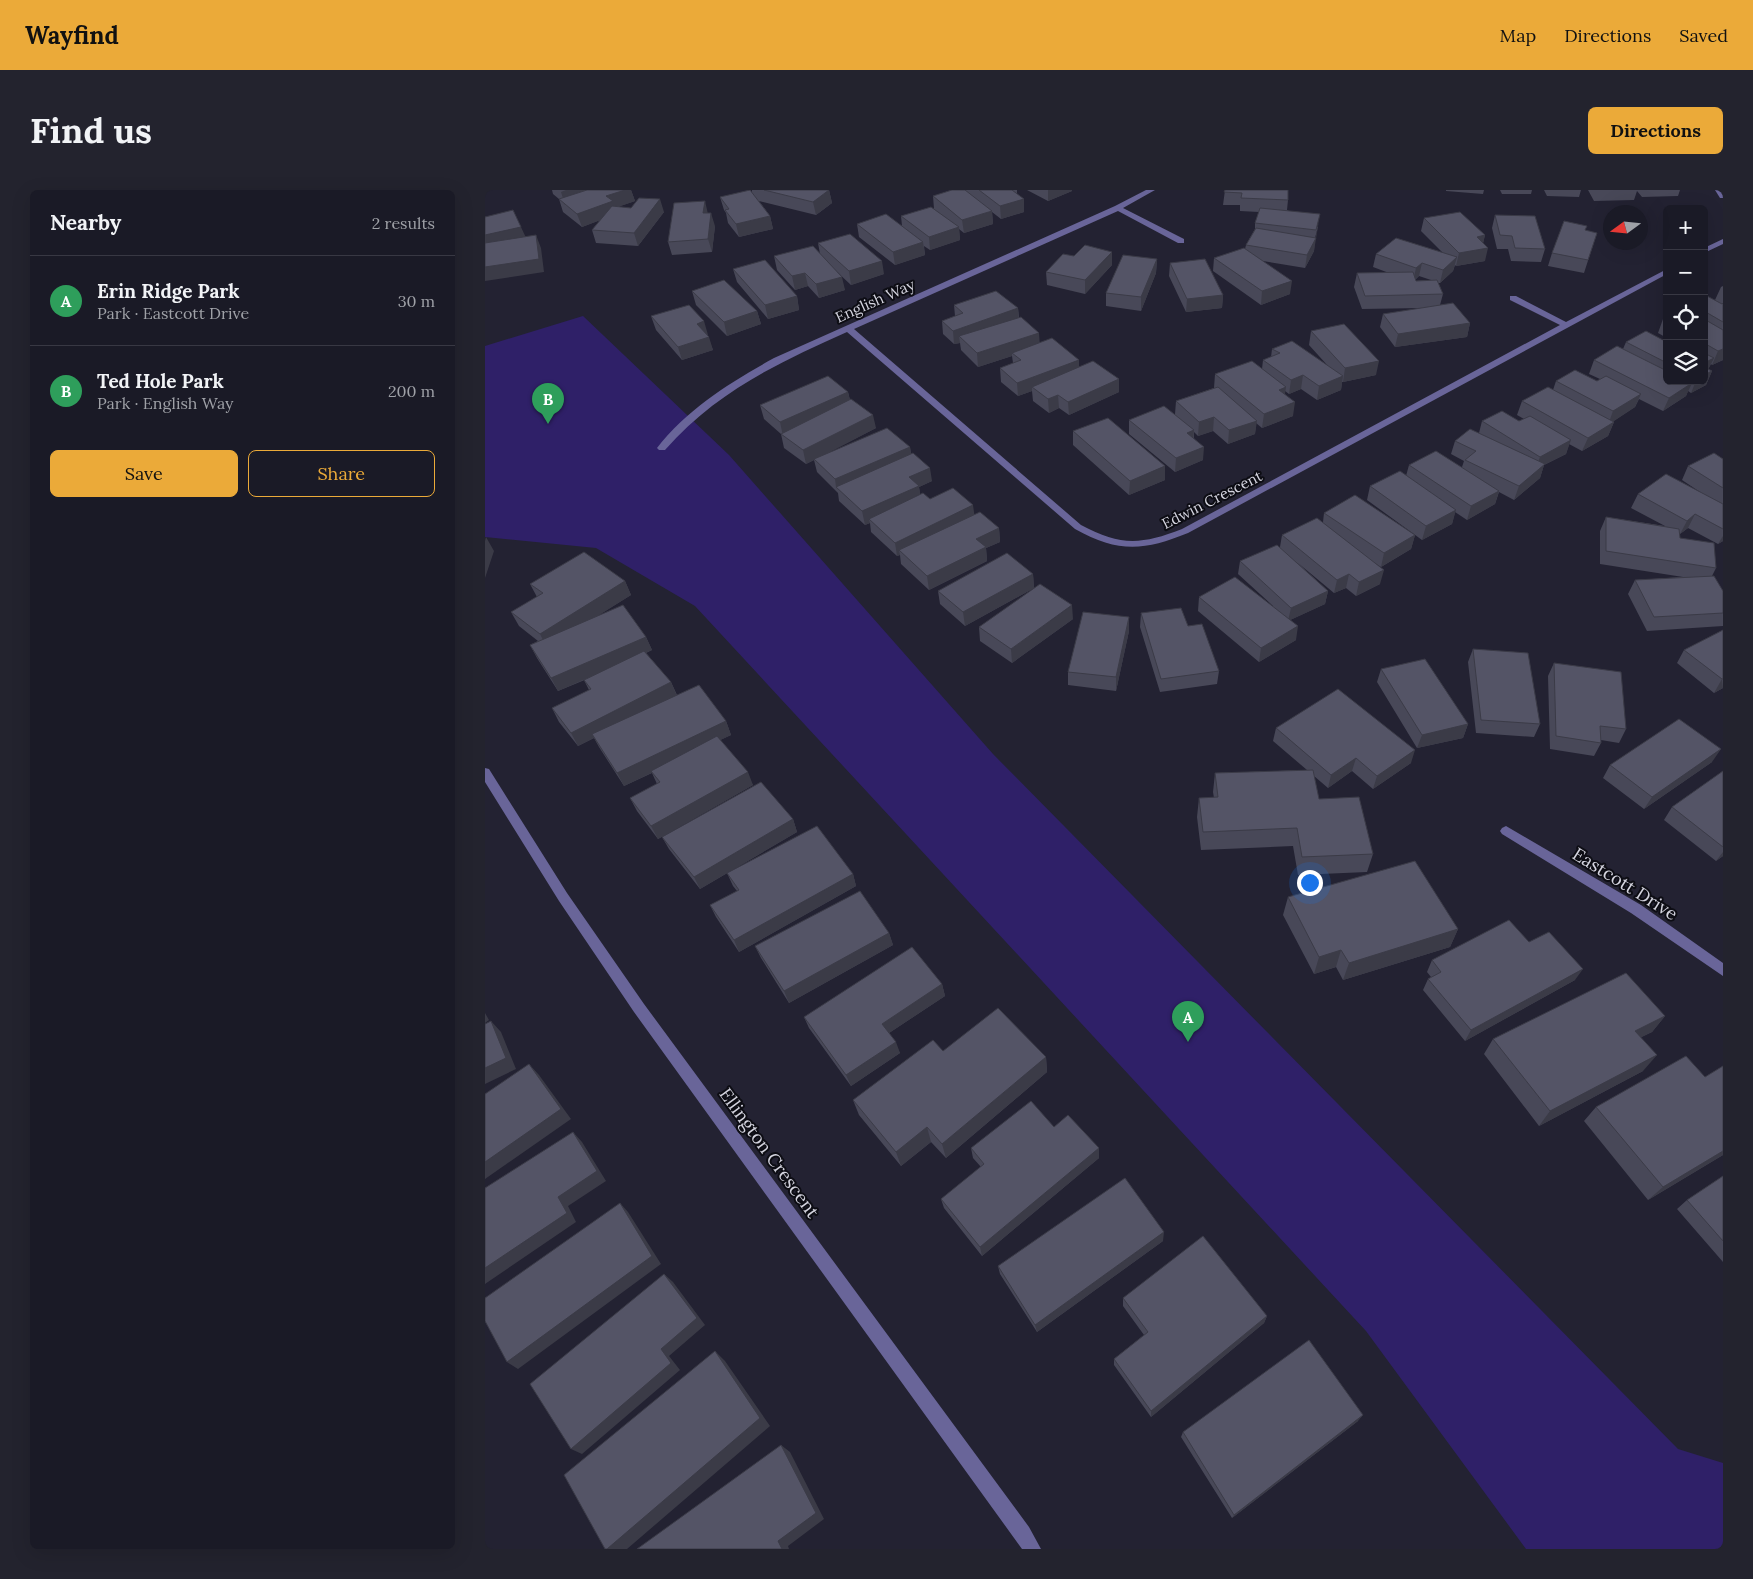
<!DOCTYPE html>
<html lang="en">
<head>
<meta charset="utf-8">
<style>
  body { margin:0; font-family:Lora,serif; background:#23232e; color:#f1f3f6 }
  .controls { position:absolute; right:15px; top:15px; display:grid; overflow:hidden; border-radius:8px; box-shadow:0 5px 20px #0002 }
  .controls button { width:45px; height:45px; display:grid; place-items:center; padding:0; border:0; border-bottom:1px solid #383843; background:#1a1a26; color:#f1f3f6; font:25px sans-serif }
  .compass { position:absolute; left:1118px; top:15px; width:45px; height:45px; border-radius:50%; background:#1a1a26; box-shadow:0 5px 20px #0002; rotate:255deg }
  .you { position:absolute; left:824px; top:692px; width:18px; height:18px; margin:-12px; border:4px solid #fff; border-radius:50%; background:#1a73e8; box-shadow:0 0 0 8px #1a73e833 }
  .badge { display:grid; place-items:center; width:32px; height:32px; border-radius:50%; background:#ebaa39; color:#fff; font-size:16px; font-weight:700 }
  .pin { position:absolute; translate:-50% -41px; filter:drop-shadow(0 1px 2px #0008) }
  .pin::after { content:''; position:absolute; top:26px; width:18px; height:15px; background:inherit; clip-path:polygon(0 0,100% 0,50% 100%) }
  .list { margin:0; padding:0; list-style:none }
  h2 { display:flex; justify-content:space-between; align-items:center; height:65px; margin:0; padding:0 20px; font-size:21px }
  h2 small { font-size:16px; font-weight:400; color:#9fa1a7 }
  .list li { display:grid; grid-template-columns:32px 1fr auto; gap:15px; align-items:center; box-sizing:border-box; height:90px; padding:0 20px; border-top:1px solid #383843 }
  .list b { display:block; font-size:19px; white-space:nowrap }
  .list p { margin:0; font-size:16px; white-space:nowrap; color:#9fa1a7 }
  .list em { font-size:16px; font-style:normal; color:#9fa1a7 }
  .actions { display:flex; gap:10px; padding:15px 20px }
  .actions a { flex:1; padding:11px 0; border:1px solid #ebaa39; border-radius:8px; text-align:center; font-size:18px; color:#ebaa39 }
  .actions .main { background:#ebaa39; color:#111 }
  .icon { flex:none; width:28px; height:28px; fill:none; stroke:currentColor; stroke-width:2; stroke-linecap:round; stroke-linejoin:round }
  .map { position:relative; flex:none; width:1238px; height:1359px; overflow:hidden; border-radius:8px }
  header { display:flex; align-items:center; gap:30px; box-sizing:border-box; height:70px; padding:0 25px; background:#ebaa39; color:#111 }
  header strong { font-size:24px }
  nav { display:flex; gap:28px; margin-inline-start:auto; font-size:18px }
  .intro { display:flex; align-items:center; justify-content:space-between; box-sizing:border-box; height:120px; padding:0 30px }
  h1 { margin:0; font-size:35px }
  .button { padding:12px 22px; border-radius:8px; background:#ebaa39; color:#111; font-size:18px; font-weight:700 }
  main { display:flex; gap:30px; padding:0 30px }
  aside { flex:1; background:#1a1a26; border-radius:8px; box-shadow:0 5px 20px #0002 }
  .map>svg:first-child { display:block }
</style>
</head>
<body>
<header>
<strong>Wayfind</strong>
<nav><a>Map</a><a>Directions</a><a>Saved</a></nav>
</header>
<div class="intro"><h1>Find us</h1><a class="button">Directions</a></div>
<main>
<aside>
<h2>Nearby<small>2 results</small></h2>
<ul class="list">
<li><span class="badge" style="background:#2e9e5b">A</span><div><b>Erin Ridge Park</b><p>Park · Eastcott Drive</p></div><em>30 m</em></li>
<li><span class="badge" style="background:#2e9e5b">B</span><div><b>Ted Hole Park</b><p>Park · English Way</p></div><em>200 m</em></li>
</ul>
<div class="actions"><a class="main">Save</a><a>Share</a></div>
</aside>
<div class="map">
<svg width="1238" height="1359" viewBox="0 0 1238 1359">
  <rect width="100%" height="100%" fill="#232232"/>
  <path fill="#2f2068" d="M98 126 244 265 508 564 1193 1259 1238 1273V1359H1041L881 1141 210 416 111 358 0 347V156Z"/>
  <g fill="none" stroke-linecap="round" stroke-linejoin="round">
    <path fill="#696599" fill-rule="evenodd" d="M661 0H670L638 18 699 49V53H693L633 21 369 139 596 335C635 356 656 355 697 339L1075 135 1025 110V106H1031L1081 132 1182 79V84L703 343C659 361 633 363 590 339L362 142C293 173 232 201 180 260H174L172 258C203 218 246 192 289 168L630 16Z
      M1230 0H1238V8H1235Z
      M1238 49V54L1219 63V58Z
      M0 578 4 579 82 703 159 814 544 1337 556 1359H537L149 822 74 711 0 592Z
      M1021 636 1156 715 1238 773V786L1146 723 1017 644 1015 641 1017 638Z"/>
  </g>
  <path fill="#484858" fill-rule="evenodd" d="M67 0H146L150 11 132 17 179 22 153 56 111 53 107 40 115 30 97 37 78 22 74 9 68 4Z
    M267 0H344L347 13 331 25 274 11 285 26 288 39 254 47 243 33 241 23 239 20 235 7 267 3Z
    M467 0H532V4L539 22 516 29 507 22 508 34 479 43 474 39 475 50 445 60 439 56 440 65 410 75 374 47 372 34 417 36 416 26 449 19 448 6Z
    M542 0H587V1L563 11Z
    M740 0 803 10 802 20 833 37 830 48 829 61 820 78 778 71 805 104 776 115 728 81 729 68 760 59 761 55 770 39V33L774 22 755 21V15H738Z
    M961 0H999L998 4 961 1Z
    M1015 0H1047L1046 4H1017Z
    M1059 0H1096L1094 7 1062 6Z
    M1103 0H1195L1193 6 1157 7 1152 1 1149 10 1109 11Z
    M1010 25 1060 59 1056 72 1026 71 1023 59H1012L1007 38Z
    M939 28 1000 45 998 53 1000 71 971 76 970 75 968 81 955 93H953L958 104 955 115 985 133 982 147 910 157 895 137 898 124 938 118 877 119 869 97 872 83H904L888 77 891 64 958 63 936 41ZM934 86 946 90 931 91V89Z
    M230 36 227 62 187 65 183 52Z
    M1100 40 1112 43 1099 83 1063 76 1067 63Z
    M333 53 399 84 366 95 351 81 360 100 334 108 323 96 310 100 292 80 289 66 335 64Z
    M672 69 671 83 656 121 621 116V103Z
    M685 73 738 105 737 118 701 122 684 86Z
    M627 75 600 104 562 95 561 82Z
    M248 79 312 106 314 120 283 129 252 92Z
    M1238 96V170L1227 175 1226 174 1223 179 1227 181 1221 195 1206 203 1203 201 1201 206 1178 221 1154 209 1150 217 1127 232H1129L1123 246 1097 261 1084 254 1081 264 1059 275 1055 288 1029 310 1014 302 1010 314 982 330 970 322 967 334 937 350 882 310 885 296 921 286 924 275 977 277 979 271 966 264 970 251 994 243 997 231H1034L1039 229 1032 225 1037 211 1068 200 1071 191H1112L1115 189 1104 184 1109 170 1138 159 1141 152 1178 150 1182 148 1173 143 1178 129 1182 128V191H1219V107L1230 110 1236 97Z
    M207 101 272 121 276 134 242 146 211 115Z
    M469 115 533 118 534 127 555 153 594 177 634 189V202L584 225 574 218 564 223 548 211 547 201 533 206 516 192 515 178 528 173 527 166 493 177 476 160 475 153 469 154 458 144 457 131 470 126Z
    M166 126 223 145H222L228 160 197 170 171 140Z
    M826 141 891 185 858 192H857L856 200 832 210 816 199 804 204 800 201V204L808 226 777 238 771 233 770 244 743 254 728 241 713 246 709 242V248L718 270 690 282 644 244V230L690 224 691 211 729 198 730 184 777 179 778 170 786 167 787 159 843 176 824 155Z
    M363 202 365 210 391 238 344 262 425 257 426 264 447 291 434 297 435 304 445 309 489 324 514 338 515 352 501 358 502 371 444 400 416 374 415 365 412 366 386 342 385 333 380 335 354 311 353 303 332 282 329 270 321 274 299 258 296 244 279 229 275 215Z
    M588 241 680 290 644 305 588 255Z
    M1238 269V351L1233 354 1203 338 1195 344V348L1231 378 1227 386 1238 401V436L1162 441 1143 404 1150 390 1198 387 1115 374V341L1121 327 1180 336 1146 318 1153 304 1215 302 1197 290 1203 276Z
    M839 323 930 345 926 359 896 377 888 372 895 394 871 406 861 398 849 403 813 373 843 401 840 414 805 430 811 450 774 472 713 421 714 407 788 416 753 384 755 371 795 357 797 345 838 332Z
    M548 384 549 398 480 436 455 414 453 401Z
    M140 391 146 405 112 426 161 447 167 460 161 463 186 492 192 505 241 531 246 545 235 550 268 595 173 649 152 621 145 608 172 594 167 583 139 596 114 557 109 548 93 556 74 532 67 518 104 500 99 490 102 489 73 501 52 468 45 455 53 451 34 436 26 422 52 407 45 394Z
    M656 423 703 436 734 481 732 494 675 502 655 437Z
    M644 427V441L631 501 583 495V482Z
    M588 429 527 473 495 451 494 437Z
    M1238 440V498L1229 503 1192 473 1199 460Z
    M988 459 1055 534 1049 547 991 543 983 472Z
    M1069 473 1141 539 1134 553 1116 550V553L1109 566 1065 559 1063 486Z
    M896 479 983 534 978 548 932 558 892 492Z
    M791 538 926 573 888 599 867 581 843 598 829 586 834 609 888 664 882 682 813 685 808 656 716 660 712 627 714 608H729L728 602 730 583 822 580 788 551Z
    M1227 572 1159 619 1118 588 1125 575Z
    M1238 581V666L1231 671 1179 630 1187 617Z
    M308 629 312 642 215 699 184 659 177 647Z
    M242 683 368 684 371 696 254 762 231 727 225 715 252 701 248 696Z
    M803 707 973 739 965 757 858 790 851 777 829 784 798 725Z
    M404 743 408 755 304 813 276 768 270 756Z
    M947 770 1090 790 980 851 938 800 943 789 946 787 942 782Z
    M457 794 460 806 404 843 415 863 366 896 324 838 319 827Z
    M1180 826 1167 842 1156 847 1158 881 1054 936 999 864 1008 849Z
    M458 861 561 867 562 882 461 968 446 952 416 976 374 925 368 910Z
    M1238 876V965L1163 1010 1099 931 1111 917 1220 887Z
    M569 937 614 958V968L497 1066 459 1018 456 1009 496 977 488 968 486 958Z
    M1238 986V1072L1192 1019 1202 1010Z
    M678 1051 552 1142 515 1084 513 1076Z
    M638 1108 782 1126 779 1133 666 1227 629 1175V1169L659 1145 638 1116Z
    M873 1231 747 1328 696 1247 698 1242Z"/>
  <path fill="#3b3b47" d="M81 0H128L80 15 76 2Z
    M140 0H146L150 11 130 18 132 24 97 37 92 24 121 6Z
    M344 0 347 13 331 25 328 12Z
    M563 0H587V1L563 11Z
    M175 9 179 22 153 56 149 43Z
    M539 9V22L516 29 515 16Z
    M220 11 223 24 218 23Z
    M507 21 508 34 479 43 477 30Z
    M226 23 230 36 227 62 223 49Z
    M835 24 829 61 820 78 822 65 830 50Z
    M285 26 288 39 254 47 251 34Z
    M36 37 42 50 0 59V45Z
    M474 37 475 50 445 60 444 47Z
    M51 45 56 58 59 82 0 91V77Z
    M1000 45 997 58 992 47Z
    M438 52 440 65 410 75 408 62Z
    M1003 58 1000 71 971 76 974 63Z
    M627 62V75L600 104V90Z
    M972 67 968 81 955 93 958 80Z
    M672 69 671 83 656 121V107Z
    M397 71 399 84 366 95 364 81Z
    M937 73 934 86 928 91 931 78Z
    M320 83 323 96 310 100 307 86Z
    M357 87 360 100 334 108 331 94Z
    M807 91 805 104 776 115 777 101Z
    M738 105 737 118 701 122 702 109Z
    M312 106 314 120 283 129 280 115Z
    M533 118 534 132 474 146 475 153 469 154 468 141Z
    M272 121 276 134 242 146 239 132Z
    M219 131 223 145 216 147 212 134Z
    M985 133 982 147 910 157 913 144Z
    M554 143 555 157 527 163V166L493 177 492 163Z
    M224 147 228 160 197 170 193 157Z
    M1238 159V170L1227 175 1233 161Z
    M1229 168 1222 182 1219 183V173Z
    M594 170V183L547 197V201L533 206 532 193Z
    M894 171 891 185 858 192 860 178Z
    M1227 181 1221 195 1206 203 1211 191H1219V185Z
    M818 185 816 199 804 204 806 190Z
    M858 186 856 200 832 210 834 196Z
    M634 189V202L584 225 583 212Z
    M1207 193 1201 206 1178 221 1184 208Z
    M801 197 799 211 794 200Z
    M363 202 366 215 298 246 295 232Z
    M1156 204 1150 217 1123 235 1128 221Z
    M573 205 574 218 564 223 563 209Z
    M810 212 808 226 777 238 779 224Z
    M388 225 391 238 330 270 329 269V270L321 274 318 260Z
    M729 227 728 241 713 246 714 232Z
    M772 231 770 244 743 254 744 240Z
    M1129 232 1123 246 1097 261 1103 248Z
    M709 240 708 253 702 243Z
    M1086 250 1081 264 1059 275 1055 288 1029 310 1034 296 1050 281 1055 267Z
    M425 257 427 271 351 297 350 289Z
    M719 257 718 270 690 282 691 268Z
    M680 276V290L644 305 645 291Z
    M445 278 447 291 434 297 436 309 384 329 385 333 380 335 377 321 424 287Z
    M1014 301 1010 314 982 330 986 316Z
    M488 315 490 329 414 360 415 365 412 366 410 353Z
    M971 320 967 334 937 350 941 336Z
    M1210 324 1203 338 1195 344 1202 331Z
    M514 338 515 352 501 358 502 371 444 400 442 386 491 349Z
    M930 345 926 359 896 377 899 363Z
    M1238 346V351L1233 354Z
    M1 347 9 361 0 388V351Z
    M899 380 895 394 871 406 874 392Z
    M548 384 549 398 480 436 478 422Z
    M864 384 861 398 849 403 852 390Z
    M140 391 146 405 62 458 55 444Z
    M843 401 840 414 803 431 806 418Z
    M587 415 588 429 527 473 526 459Z
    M644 427V441L631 501V487Z
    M813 436 811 450 774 472 776 458Z
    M161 447 167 460 73 501 66 488Z
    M1237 489 1238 498 1229 503Z
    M186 492 192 506 107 544 109 548 93 556 86 543Z
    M241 531 246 545 139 596 132 583Z
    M983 534 978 548 932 558 937 545Z
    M1236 559 1227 572 1159 619 1167 607Z
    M930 560 926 573 888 599 892 586Z
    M871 568 867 581 843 598 846 585Z
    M263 582 268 595 173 649 166 636Z
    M308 629 312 642 215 699 209 687Z
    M1238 662V666L1231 671Z
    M368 684 371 696 254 762 249 750Z
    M973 739 965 757 858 790 864 773Z
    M404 743 408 755 304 813 299 801Z
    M856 760 851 777 829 784 834 767Z
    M1098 779 1090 790 980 851 986 840Z
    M457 794 460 806 401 845 397 834Z
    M0 823 4 830 0 833Z
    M1180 826 1167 842 1137 857 1150 841Z
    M6 831 16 842 31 879 0 894V878Z
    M411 852 415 863 366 896 361 885Z
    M1172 865 1158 881 1054 936 1065 921Z
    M561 867 562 882 461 968 457 954Z
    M44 874 54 885 86 929 0 989V972Z
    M442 937 446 952 416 976 411 962Z
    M88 942 97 952 121 991 83 1016 91 1032 0 1094V1078L73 1007Z
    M614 958V968L497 1066 495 1057Z
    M1238 961V965L1163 1010 1178 997Z
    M135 1013 143 1022 176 1074 33 1179 22 1172Z
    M679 1042 678 1051 552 1142 550 1135Z
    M179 1084 188 1092 220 1135 184 1166 195 1180 97 1264 86 1259 176 1159Z
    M782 1126 779 1133 666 1227V1221Z
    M230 1161 240 1171 285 1236 142 1359H122Z
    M878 1225 873 1231 747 1328 749 1325Z
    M296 1255 305 1262 339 1329 303 1356 304 1359H297L293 1351Z"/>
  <path fill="#545466" stroke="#3b3b47" d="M102 0H140L121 6 128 11 92 24 74 9Z
    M265 0 285 26 251 34 240 20 244 19 235 7Z
    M279 0H344L328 12Z
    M467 0H480L507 21 477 30 448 6Z
    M494 0H527L539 9 515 16Z
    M740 0H803V10L756 8 757 3 739 2Z
    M154 8 175 9 149 43 107 40 127 16 146 18Z
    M220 11 218 23H226L223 49 183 52 189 13Z
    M446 17 474 37 444 47 416 26Z
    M775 18 835 24 831 40 770 33Z
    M28 20 36 37 0 45V27Z
    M975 22 1000 45 992 47 1003 58 974 63 939 28Z
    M401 24 438 52 408 62 372 34Z
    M1010 25 1050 26 1060 59 1030 58 1027 46 1015 45Z
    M1079 31 1102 36 1100 40 1112 43 1103 70 1067 63Z
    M771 38 831 48 822 65 761 55Z
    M365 44 397 71 364 81 333 53Z
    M51 45 54 69 0 77V53Z
    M911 48 972 67 958 80 937 73 931 78 891 64Z
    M600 55 627 62 600 90 561 82 578 64 589 66Z
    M328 56 357 87 331 94 320 83 307 86 289 66Z
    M759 58 807 91 777 101 729 68Z
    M638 65 672 69 656 107 621 103Z
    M720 69 738 105 702 109 685 73Z
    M280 70 312 106 280 115 248 79Z
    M928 82 931 91 952 90 958 104 880 106 872 83Z
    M239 90 272 121 239 132 207 101Z
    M511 101 533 118 468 141 457 131 478 123 469 115Z
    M1222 106 1237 114 1238 113V132L1219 121V107Z
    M968 113 985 133 913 144 898 124Z
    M204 115 219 131 212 134 224 147 193 157 166 126Z
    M536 127 554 143 492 163 474 146Z
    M1219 129 1238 140V159L1233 161 1219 153Z
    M859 134 894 171 860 178 826 141Z
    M1161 141 1178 150 1182 148V173L1141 152Z
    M567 148 594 170 532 193 515 178 536 170 527 163Z
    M807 151 858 186 834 196 818 185 806 190 778 170 795 163 787 159Z
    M1132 156 1182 181V191H1204L1207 193 1184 208 1109 170Z
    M1219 163 1229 168 1219 173Z
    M608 171 634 189 583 212 573 205 563 209 547 197Z
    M767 171 801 197 794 200 810 212 779 224 730 184Z
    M1219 177 1227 181 1219 185Z
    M1090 180 1112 191 1121 186 1156 204 1128 221 1071 191Z
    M343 186 363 202 295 232 275 215Z
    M733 197 772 231 744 240 729 227 714 232 691 211Z
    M1063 197 1129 232 1103 248 1037 211Z
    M366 209 388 225 318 260 296 244Z
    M679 216 709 240 702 243 719 257 691 268 644 230Z
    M1017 221 1034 231 1045 226 1086 250 1055 267 997 231Z
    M623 228 680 276 645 291 588 241Z
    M402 238 425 257 350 289 329 269Z
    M985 239 1060 274 1034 296 980 270 991 261 970 251Z
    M951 261 1014 301 986 316 924 275Z
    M428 263 445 278 424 287 434 296 377 321 351 297Z
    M1229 263 1238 269V298L1203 276Z
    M915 281 971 320 941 336 885 296Z
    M1181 284 1238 314V339L1210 324 1202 331 1153 304Z
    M468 298 488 315 410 353 384 329 438 303 445 309Z
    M870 305 930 345 899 363 839 323Z
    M495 322 514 338 491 349 501 357 442 386 414 360Z
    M1121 327 1194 339 1195 348 1229 353 1231 378 1121 361Z
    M832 328 899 380 874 392 864 384 852 390 797 345Z
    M792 355 843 401 806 418 755 371Z
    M99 362 140 391 55 444 26 422 58 403 45 394Z
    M522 363 548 384 478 422 453 401Z
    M1229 386 1238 401V423L1169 427 1150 390Z
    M750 387 813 436 776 458 714 407Z
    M555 394 587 415 526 459 494 437Z
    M138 415 161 447 66 488 45 455Z
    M696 418 703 436 717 434 734 481 676 489 656 423Z
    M598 422 644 427 631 487 583 482Z
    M1238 440V489H1237L1199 460Z
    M988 459 1043 463 1055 534 996 530Z
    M159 461 186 492 86 543 67 518 106 499 99 490Z
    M940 469 983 534 937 545 896 479Z
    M1069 473 1136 482 1141 539 1115 536 1116 553 1071 546Z
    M214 495 241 531 132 583 107 544Z
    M853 499 930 560 892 586 871 568 846 585 791 538Z
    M1194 529 1236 559 1167 607 1125 575Z
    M232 546 263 582 166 636 145 608 175 592 166 581Z
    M828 580 834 609 874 607 888 664 817 667 812 638 718 642 714 608 733 607 730 583Z
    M1238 581V657L1187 617Z
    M276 592 308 629 209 687 177 647Z
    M332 636 368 684 249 750 225 715 254 700 242 683Z
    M930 671 973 739 864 773 856 760 834 767 803 707Z
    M375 701 404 743 299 801 270 756Z
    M1024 730 1044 752 1064 742 1098 779 986 840 943 789 956 782 947 770Z
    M427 757 457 794 397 834 411 852 361 885 319 827Z
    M1141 783 1180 826 1150 841 1172 865 1065 921 1008 849Z
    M513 818 561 867 457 954 442 937 411 962 368 910 448 850 458 861Z
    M6 831 21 868 0 878V834Z
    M1201 866 1220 887 1238 876V961L1178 997 1111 917Z
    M44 874 76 919 0 972V904Z
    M546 911 569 937 583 925 614 958 495 1057 456 1009 499 974 486 958Z
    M88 942 112 981 73 1007 82 1023 0 1078V998Z
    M1238 986V1051L1202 1010Z
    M640 988 679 1042 550 1135 513 1076Z
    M135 1013 167 1066 22 1172 0 1131V1108Z
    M718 1046 782 1126 666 1221 629 1169 663 1142 638 1108Z
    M179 1084 212 1128 176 1159 186 1173 86 1259 45 1194Z
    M824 1150 878 1225 749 1325 698 1242Z
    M230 1161 275 1228 122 1359H120L79 1285Z
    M296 1255 331 1323 293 1351 297 1359H152Z"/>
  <g text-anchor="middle" stroke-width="4" stroke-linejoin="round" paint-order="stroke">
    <g font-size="15" fill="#d4d4df" stroke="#0d0d14">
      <text transform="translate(390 111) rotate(-24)" y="5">English Way</text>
      <text transform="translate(727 310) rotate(-27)" y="5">Edwin Crescent</text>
    </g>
    <g font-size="18" fill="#d4d4df" stroke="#0d0d14">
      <text transform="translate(1140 694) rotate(32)" y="6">Eastcott Drive</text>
      <text transform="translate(284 963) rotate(54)" y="6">Ellington Crescent</text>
    </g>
  </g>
</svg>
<div class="controls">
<button>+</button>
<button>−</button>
<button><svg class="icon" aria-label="locate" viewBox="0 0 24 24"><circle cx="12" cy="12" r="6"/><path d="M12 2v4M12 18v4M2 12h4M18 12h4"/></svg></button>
<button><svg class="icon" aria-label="layers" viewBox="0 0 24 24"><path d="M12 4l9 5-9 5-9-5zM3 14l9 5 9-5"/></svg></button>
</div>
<svg class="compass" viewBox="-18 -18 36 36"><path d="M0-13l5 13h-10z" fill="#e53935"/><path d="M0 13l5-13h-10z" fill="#9fa1a7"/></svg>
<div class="you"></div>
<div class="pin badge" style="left:703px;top:852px;background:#2e9e5b">A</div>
<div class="pin badge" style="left:63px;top:234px;background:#2e9e5b">B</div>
</div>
</main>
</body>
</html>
